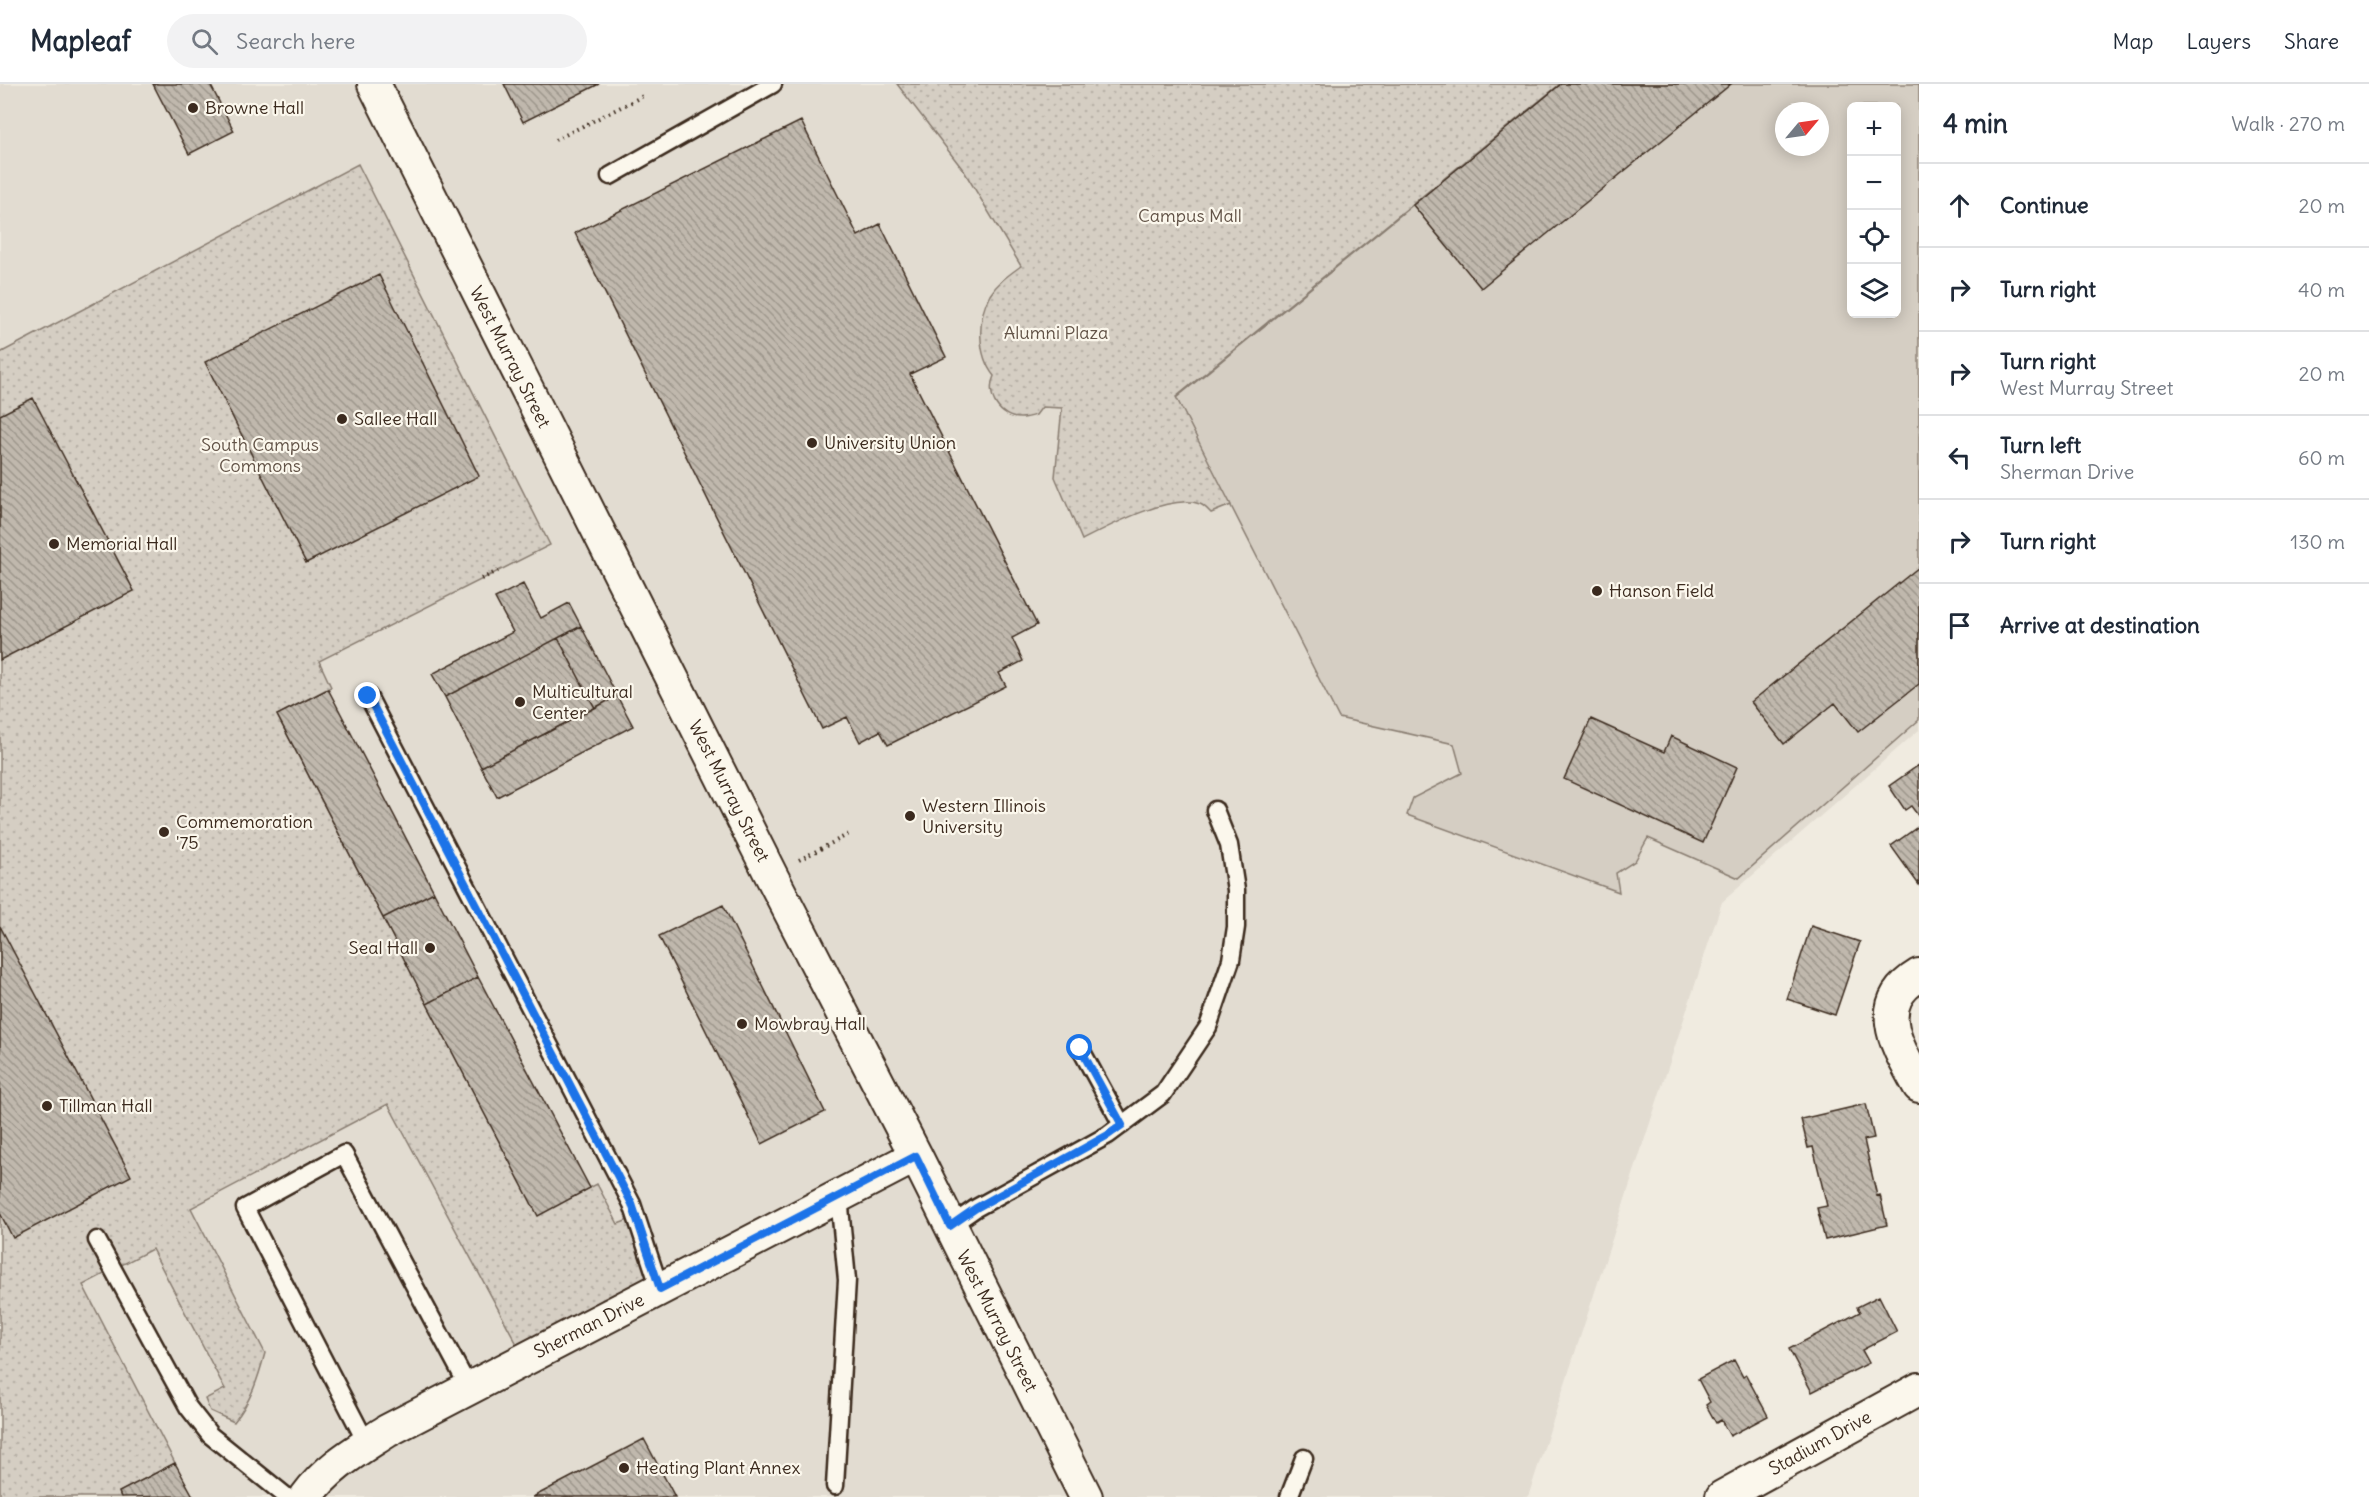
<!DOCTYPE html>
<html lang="en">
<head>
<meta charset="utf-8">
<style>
  body { margin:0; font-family:Delius,sans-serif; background:#f2f2f3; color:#1f2937 }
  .controls { position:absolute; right:18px; top:18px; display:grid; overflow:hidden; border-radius:9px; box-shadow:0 3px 15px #0003 }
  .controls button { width:54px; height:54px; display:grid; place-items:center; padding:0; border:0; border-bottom:2px solid #e0e1e3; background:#fff; color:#1f2937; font:30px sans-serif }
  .compass { position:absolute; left:1775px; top:18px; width:54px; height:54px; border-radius:50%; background:#fff; box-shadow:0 3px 15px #0003; rotate:61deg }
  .stop { position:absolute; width:18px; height:18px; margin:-14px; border:4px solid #1a73e8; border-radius:50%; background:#fff }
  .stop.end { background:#1a73e8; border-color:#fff; box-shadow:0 2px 6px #0008 }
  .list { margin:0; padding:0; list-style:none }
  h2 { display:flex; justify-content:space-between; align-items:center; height:78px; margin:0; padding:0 24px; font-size:26px }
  h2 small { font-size:20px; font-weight:400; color:#747a83 }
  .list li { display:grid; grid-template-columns:39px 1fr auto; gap:18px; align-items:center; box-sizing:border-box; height:84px; padding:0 24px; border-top:2px solid #e0e1e3 }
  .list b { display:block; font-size:22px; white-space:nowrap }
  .list p { margin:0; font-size:20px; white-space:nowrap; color:#747a83 }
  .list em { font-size:20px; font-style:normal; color:#747a83 }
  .icon { flex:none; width:33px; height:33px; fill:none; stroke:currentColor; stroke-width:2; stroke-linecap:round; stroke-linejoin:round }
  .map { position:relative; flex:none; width:1919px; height:1413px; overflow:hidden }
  header { display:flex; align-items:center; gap:36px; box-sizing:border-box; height:84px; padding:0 30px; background:#fff; border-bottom:2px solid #e0e1e3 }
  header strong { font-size:28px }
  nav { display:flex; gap:33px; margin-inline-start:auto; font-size:21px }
  .search { width:420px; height:54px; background:#f2f2f3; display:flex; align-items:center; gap:15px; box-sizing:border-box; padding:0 21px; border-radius:33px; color:#747a83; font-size:22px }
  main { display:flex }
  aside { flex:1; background:#fff }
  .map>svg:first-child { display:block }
</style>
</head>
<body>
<header>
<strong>Mapleaf</strong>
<div class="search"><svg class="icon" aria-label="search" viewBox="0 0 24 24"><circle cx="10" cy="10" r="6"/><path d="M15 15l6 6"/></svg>Search here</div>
<nav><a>Map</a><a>Layers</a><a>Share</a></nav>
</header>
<main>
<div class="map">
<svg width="1919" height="1413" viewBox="0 0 1919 1413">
  <defs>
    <pattern id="park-dots" width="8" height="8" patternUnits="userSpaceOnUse" patternTransform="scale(1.5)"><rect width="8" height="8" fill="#d5cec3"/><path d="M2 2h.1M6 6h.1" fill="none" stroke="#b8b1a7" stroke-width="1.8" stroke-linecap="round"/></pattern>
    <pattern id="building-back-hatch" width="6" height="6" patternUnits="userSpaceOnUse" patternTransform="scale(1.5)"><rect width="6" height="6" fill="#c0b8ad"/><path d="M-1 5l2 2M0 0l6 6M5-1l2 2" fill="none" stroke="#9d968c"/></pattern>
  </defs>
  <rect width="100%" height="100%" fill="#f0ebe0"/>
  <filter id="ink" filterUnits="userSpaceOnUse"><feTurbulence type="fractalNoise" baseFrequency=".0167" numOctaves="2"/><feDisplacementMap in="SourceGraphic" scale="12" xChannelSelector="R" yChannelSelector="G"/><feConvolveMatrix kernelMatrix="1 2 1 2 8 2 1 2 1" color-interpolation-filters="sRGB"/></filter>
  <g filter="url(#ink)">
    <path fill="#e2dcd1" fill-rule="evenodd" d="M0 0H1919V646L1722 818 1528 1413H0ZM1852 22H1896V230H1852ZM1784 27H1820V63H1784Z"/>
    <path fill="#d5cec3" stroke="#887c70" stroke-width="1.5" fill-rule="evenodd" d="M1561 0H1919V636L1739 794 1648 754 1635 777 1616 789 1619 808 1407 731 1413 714 1462 689 1454 660 1339 634 1176 314ZM1852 22H1896V230H1852ZM1784 27H1820V63H1784Z"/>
    <path fill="url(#park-dots)" stroke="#887c70" stroke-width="1.5" d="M897 0H1560L1176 313 1231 421 1211 429C1208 426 1205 422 1200 420 1171 409 1109 442 1082 456L1055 393 1062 324 1042 323 1036 331C1032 332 1026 334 1021 334 1000 335 985 311 994 292 977 271 977 234 990 211 998 198 1010 190 1021 182L964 87Z
      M358 80 550 461 319 577 331 603 277 631 538 1131 597 1100 618 1140 636 1133 660 1205 525 1275 388 1020 191 1124 265 1269C258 1295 251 1317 234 1338L210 1327 205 1315 225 1305 152 1165 83 1201 175 1379 119 1408 121 1413H0V269Z"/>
    <path fill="url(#building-back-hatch)" stroke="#3b2a1e" stroke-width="1.5" d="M153 0H210L234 47 189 70Z
      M504 0H599L523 38Z
      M1561 0H1731L1481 204 1413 121Z
      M801 37 858 152 880 140 946 273 910 290 1037 541 1012 554 1023 577 999 589 1006 602 888 661 880 647 860 658 847 633 822 645 575 149Z
      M379 191 479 392 306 479 205 278Z
      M33 314 134 507 0 576V331Z
      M1919 483V600L1858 648 1835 619 1784 660 1751 618Z
      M523 500 541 534 569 519 581 542 445 613 432 590 513 548 495 514Z
      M581 542 617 612 595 624 558 554Z
      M558 554 595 624 481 683 445 613Z
      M328 605 434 808 383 834 277 631Z
      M617 612 633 642 497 713 481 683Z
      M1591 635 1664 668 1671 652 1737 683 1703 759 1564 695Z
      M1919 681V733L1911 722 1905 726 1889 702Z
      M1919 742V801L1891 762Z
      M434 808 478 893 427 920 383 834Z
      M723 821 825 1028 762 1060 659 852Z
      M0 842 131 1092 13 1154 0 1129Z
      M1811 842 1860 858 1835 931 1787 915Z
      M478 893 590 1104 538 1132 427 920Z
      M1866 1020 1874 1054 1864 1056 1877 1112 1880 1111 1887 1141 1825 1156 1817 1124 1827 1122 1813 1063 1808 1064 1801 1035Z
      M1879 1212 1897 1248 1862 1266 1869 1279 1812 1308 1789 1265 1860 1228 1857 1223Z
      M1734 1276 1743 1293 1746 1291 1768 1332 1730 1352 1721 1336 1716 1339 1706 1321 1710 1318 1698 1295Z
      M644 1355 675 1413H533Z
      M175 1379 193 1412 121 1413 119 1408Z"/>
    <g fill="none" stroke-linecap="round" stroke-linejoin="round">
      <g stroke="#3b2a1e" stroke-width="21">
        <path id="lane" d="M610 92 773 0
          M368 612 632 1120 660 1205
          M1080 964 1122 1041
          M950 1142 976 1124 1108 1051 1163 1010 1208 943 1231 876 1236 843V806L1229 761 1215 726
          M97 1156 188 1323 210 1351 287 1413
          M367 1360 245 1124 344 1070 469 1304
          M835 1402 847 1196 839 1113
          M1289 1413 1304 1374"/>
      </g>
      <g stroke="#3b2a1e" stroke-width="36">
        <path id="street" d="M374 0 771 791 916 1072 1086 1413
          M1919 891C1869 921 1899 965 1919 1002
          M306 1413C329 1382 355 1368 387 1347L916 1072
          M1722 1413 1919 1305"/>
      </g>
      <path stroke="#3b2a1e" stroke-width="4" stroke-dasharray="1.5 4.5" stroke-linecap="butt" d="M555 56 643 12
        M481 495 498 487
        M799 776 849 750"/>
      <use href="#lane" stroke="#fbf7ec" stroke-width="16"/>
      <use href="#street" stroke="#fbf7ec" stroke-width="32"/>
    </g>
  </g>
  <g fill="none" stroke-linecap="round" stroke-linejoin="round" filter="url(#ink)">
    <path stroke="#1a73e8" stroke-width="8" d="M368 612 632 1120 660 1205 916 1072 950 1142 976 1124 1108 1051 1122 1041 1080 964"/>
  </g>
  <g fill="#3b2a1e" stroke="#fbf7ec" stroke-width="2">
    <circle cx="193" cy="24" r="6"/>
    <circle cx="342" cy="335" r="6"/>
    <circle cx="812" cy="359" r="6"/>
    <circle cx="54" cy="460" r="6"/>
    <circle cx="1597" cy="507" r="6"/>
    <circle cx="520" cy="618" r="6"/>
    <circle cx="910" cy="732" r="6"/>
    <circle cx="164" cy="748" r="6"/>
    <circle cx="430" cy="864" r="6"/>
    <circle cx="742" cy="940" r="6"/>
    <circle cx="47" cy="1022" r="6"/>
    <circle cx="624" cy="1384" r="6"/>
  </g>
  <g text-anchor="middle" stroke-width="4.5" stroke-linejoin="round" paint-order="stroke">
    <g font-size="18" fill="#3b2a1e" stroke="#fbf7ec" text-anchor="start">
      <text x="205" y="30">Browne Hall</text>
      <text x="354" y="341">Sallee Hall</text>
      <text x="824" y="365">University Union</text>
      <text x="66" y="466">Memorial Hall</text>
      <text x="1609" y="513">Hanson Field</text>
      <text x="532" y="614">Multicultural<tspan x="532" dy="21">Center</tspan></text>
      <text x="922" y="728">Western Illinois<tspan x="922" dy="21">University</tspan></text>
      <text x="176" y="744">Commemoration<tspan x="176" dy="21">'75</tspan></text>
      <text x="418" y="870" text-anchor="end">Seal Hall</text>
      <text x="754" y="946">Mowbray Hall</text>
      <text x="59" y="1028">Tillman Hall</text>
      <text x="636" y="1390">Heating Plant Annex</text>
    </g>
    <g font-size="18" fill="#625347" stroke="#fbf7ec">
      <text x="1190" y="138">Campus Mall</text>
      <text x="1056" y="255">Alumni Plaza</text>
      <text x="260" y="367">South Campus<tspan x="260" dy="21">Commons</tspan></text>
    </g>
    <g font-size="18" fill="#3b2a1e" stroke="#fbf7ec">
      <text transform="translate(510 273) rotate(63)" y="6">West Murray Street</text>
      <text transform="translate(729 707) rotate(63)" y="6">West Murray Street</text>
      <text transform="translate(997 1237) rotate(63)" y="6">West Murray Street</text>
      <text transform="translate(589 1242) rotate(-27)" y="6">Sherman Drive</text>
      <text transform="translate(1820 1359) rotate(-29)" y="6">Stadium Drive</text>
    </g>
  </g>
</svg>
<div class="controls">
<button>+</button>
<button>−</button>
<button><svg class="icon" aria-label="locate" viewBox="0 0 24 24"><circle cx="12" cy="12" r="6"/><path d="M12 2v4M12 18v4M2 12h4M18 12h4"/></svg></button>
<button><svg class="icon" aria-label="layers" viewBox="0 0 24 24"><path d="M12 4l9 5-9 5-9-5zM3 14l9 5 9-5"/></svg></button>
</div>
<svg class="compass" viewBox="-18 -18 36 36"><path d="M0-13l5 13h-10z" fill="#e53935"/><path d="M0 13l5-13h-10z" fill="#747a83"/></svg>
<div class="stop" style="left:1080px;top:964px"></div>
<div class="stop end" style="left:368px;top:612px"></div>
</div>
<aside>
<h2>4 min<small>Walk · 270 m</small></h2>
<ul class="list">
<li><svg class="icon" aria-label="ahead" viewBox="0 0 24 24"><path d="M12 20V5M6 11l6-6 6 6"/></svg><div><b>Continue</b></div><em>20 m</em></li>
<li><svg class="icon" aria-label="right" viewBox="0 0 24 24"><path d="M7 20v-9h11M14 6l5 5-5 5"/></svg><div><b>Turn right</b></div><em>40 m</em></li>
<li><svg class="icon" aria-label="right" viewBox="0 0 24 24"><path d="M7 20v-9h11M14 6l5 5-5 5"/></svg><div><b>Turn right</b><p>West Murray Street</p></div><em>20 m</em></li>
<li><svg class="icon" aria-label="left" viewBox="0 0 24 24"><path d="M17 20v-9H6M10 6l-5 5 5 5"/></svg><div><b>Turn left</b><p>Sherman Drive</p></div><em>60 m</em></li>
<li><svg class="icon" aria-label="right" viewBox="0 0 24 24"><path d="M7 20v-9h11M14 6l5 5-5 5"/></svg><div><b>Turn right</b></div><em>130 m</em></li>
<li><svg class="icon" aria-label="arrive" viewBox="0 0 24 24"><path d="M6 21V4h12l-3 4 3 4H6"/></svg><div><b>Arrive at destination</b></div></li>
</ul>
</aside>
</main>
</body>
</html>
